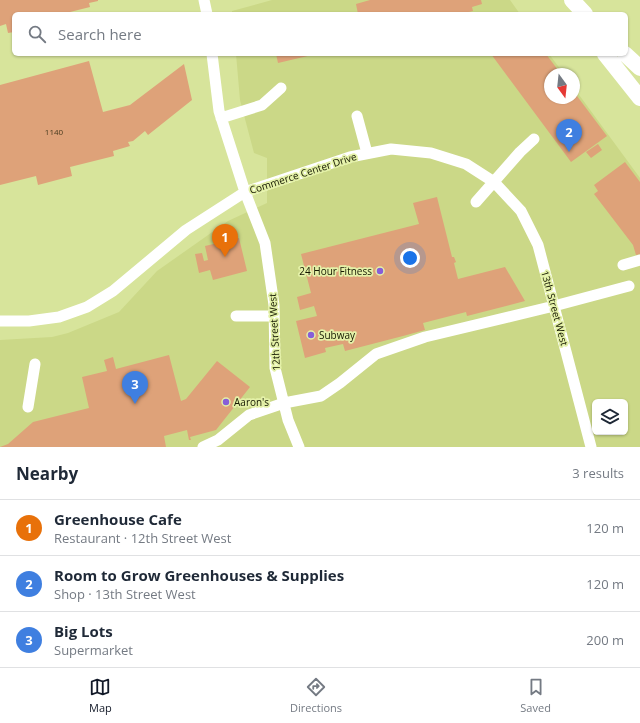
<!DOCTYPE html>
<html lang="en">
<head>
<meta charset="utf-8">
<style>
  body { margin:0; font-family:"Open Sans",sans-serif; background:#f2f2f3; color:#1f2937 }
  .controls { position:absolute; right:12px; bottom:12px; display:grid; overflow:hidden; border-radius:6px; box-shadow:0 1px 3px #0004 }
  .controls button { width:36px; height:36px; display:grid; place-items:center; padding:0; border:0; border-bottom:1px solid #e0e1e3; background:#fff; color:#1f2937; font:20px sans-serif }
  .compass { position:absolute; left:544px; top:68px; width:36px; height:36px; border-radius:50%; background:#fff; box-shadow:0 1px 3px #0004; rotate:165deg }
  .you { position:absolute; left:410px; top:258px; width:14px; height:14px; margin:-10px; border:3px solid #fff; border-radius:50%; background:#1a73e8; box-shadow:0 0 0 6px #1a73e833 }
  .badge { display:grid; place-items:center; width:26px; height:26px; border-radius:50%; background:#111827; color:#fff; font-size:13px; font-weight:700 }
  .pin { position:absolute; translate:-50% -33px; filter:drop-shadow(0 1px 2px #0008) }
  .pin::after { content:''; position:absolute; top:21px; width:14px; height:12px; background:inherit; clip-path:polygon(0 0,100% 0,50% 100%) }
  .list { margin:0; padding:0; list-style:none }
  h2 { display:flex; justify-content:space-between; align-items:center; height:52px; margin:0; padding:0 16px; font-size:17px }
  h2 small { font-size:13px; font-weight:400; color:#747a83 }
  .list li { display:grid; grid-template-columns:26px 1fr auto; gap:12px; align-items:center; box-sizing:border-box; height:56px; padding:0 16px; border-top:1px solid #e0e1e3 }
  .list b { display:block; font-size:15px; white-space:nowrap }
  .list p { margin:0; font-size:13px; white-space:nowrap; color:#747a83 }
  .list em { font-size:13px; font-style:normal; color:#747a83 }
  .icon { flex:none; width:22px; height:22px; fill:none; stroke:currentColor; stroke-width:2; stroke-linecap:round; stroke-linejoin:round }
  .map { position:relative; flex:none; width:640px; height:447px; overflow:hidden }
  .search { position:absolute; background:#fff; box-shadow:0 1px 3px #0004; left:12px; right:12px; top:12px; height:44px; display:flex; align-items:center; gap:10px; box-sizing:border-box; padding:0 14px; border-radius:6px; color:#747a83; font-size:15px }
  .sheet { height:220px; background:#fff }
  nav { display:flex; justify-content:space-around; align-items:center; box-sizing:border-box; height:56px; border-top:1px solid #e0e1e3; background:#fff; font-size:11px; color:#747a83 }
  nav a { display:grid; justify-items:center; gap:2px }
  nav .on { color:#111827 }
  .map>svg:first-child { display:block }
</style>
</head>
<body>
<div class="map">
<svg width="640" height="447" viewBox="0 0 640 447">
  <rect width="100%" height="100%" fill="#d7e49b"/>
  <path fill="#cbd887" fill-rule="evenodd" d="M272 0H510L520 14H232V11Z
    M236 54H549L564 74H550V98H574V88L640 178V447H0V340L52 337 68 333 119 312 157 271 228 221 267 203V158L254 153 240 100ZM595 402H625V432H595Z"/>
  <path fill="#dea279" d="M0 0H98V1L89 3 90 7 62 14H14V32L8 33 6 24 0 26Z
    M370 0H481L482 4 472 7 473 11 460 14H358L356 4Z
    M276 54H312V55L278 63Z
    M491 54H546L561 74H550V98H574V92L607 136 571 162Z
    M89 61 103 112 130 105 184 64 192 100 148 135 145 131 133 141 128 142 130 146 113 151 114 156 70 167 72 176 38 185 36 176 0 185V85Z
    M598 144 602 150 591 158 586 152Z
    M625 162 640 182V254L636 255 633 245 594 194 598 191 594 185Z
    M437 197 452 257H454L456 262 454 263 458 279 505 267 525 301 467 316 466 312 423 323 425 330 403 336 345 351 343 344 325 348 326 352 305 358 296 321 317 316 314 306 300 310 297 297 311 293 301 254 419 224 413 203Z
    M239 238 247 271 213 280 210 270 199 273 195 254 202 253 204 261 208 260 205 246Z
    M169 355 181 401 186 399 217 361 250 387 216 430 190 437 191 440H189L187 430 164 436 166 447H0L8 444 33 422 89 408 82 377 107 371 104 360 113 357 116 369Z"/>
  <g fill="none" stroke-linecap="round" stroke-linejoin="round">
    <path stroke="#fff" stroke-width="11" d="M204 0 207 14
      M212 54 219 111 245 192 265 243 274 305 275 368 288 420 299 447
      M357 116 367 153
      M221 118 262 105 281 88
      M476 202 520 152 534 139
      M623 265 640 260
      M236 316H274
      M0 321H29L59 317 87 307 113 291 186 230 245 192 350 157 391 149 431 153 466 164 494 182 521 211 538 245 591 447
      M28 407 35 364
      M203 447 218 440 249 415 284 403 321 396 340 383 376 354 425 337 554 306 629 286"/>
    <path stroke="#fff" stroke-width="16" d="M572 0 585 14
      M605 54 640 98
      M625 54 640 68"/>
  </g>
  <g fill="#875ed8" stroke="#e4f1a8" stroke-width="1.5">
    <circle cx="380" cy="271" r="4"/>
    <circle cx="311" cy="335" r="4"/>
    <circle cx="226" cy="402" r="4"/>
  </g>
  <g text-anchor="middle" stroke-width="3.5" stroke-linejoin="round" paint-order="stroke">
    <g font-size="8" fill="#473a1e">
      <text x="54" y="135">1140</text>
    </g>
    <g font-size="10" fill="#151800" stroke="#e4f1a8">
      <text transform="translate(303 173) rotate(-18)" y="4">Commerce Center Drive</text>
      <text transform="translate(555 308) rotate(75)" y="4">13th Street West</text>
      <text transform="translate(274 332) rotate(-93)" y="4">12th Street West</text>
    </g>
    <g font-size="10" fill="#151800" stroke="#e4f1a8" text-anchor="start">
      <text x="372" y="275" text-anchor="end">24 Hour Fitness</text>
      <text x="319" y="339">Subway</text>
      <text x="234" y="406">Aaron's</text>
    </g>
  </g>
</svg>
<div class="controls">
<button><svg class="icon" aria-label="layers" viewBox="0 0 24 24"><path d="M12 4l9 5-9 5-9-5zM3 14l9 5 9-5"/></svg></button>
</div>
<svg class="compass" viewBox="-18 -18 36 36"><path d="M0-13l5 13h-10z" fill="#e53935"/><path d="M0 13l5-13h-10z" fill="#747a83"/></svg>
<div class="you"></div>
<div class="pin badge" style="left:225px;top:257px;background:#e8710a">1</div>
<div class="pin badge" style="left:569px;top:152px;background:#3f7fe0">2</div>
<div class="pin badge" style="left:135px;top:404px;background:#3f7fe0">3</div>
<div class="search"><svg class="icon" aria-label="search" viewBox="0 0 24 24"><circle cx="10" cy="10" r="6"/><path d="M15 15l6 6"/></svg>Search here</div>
</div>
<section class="sheet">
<h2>Nearby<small>3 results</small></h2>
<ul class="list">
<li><span class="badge" style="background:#e8710a">1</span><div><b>Greenhouse Cafe</b><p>Restaurant · 12th Street West</p></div><em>120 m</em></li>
<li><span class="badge" style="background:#3f7fe0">2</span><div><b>Room to Grow Greenhouses &amp; Supplies</b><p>Shop · 13th Street West</p></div><em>120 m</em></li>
<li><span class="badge" style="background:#3f7fe0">3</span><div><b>Big Lots</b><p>Supermarket</p></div><em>200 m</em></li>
</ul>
</section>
<nav>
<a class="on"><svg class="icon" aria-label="map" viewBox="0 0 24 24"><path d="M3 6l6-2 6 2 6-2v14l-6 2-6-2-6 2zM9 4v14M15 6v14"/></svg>Map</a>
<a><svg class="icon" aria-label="directions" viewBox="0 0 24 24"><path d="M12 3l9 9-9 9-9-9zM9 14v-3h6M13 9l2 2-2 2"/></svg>Directions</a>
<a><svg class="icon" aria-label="saved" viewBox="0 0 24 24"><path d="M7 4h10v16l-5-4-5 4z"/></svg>Saved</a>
</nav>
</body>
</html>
